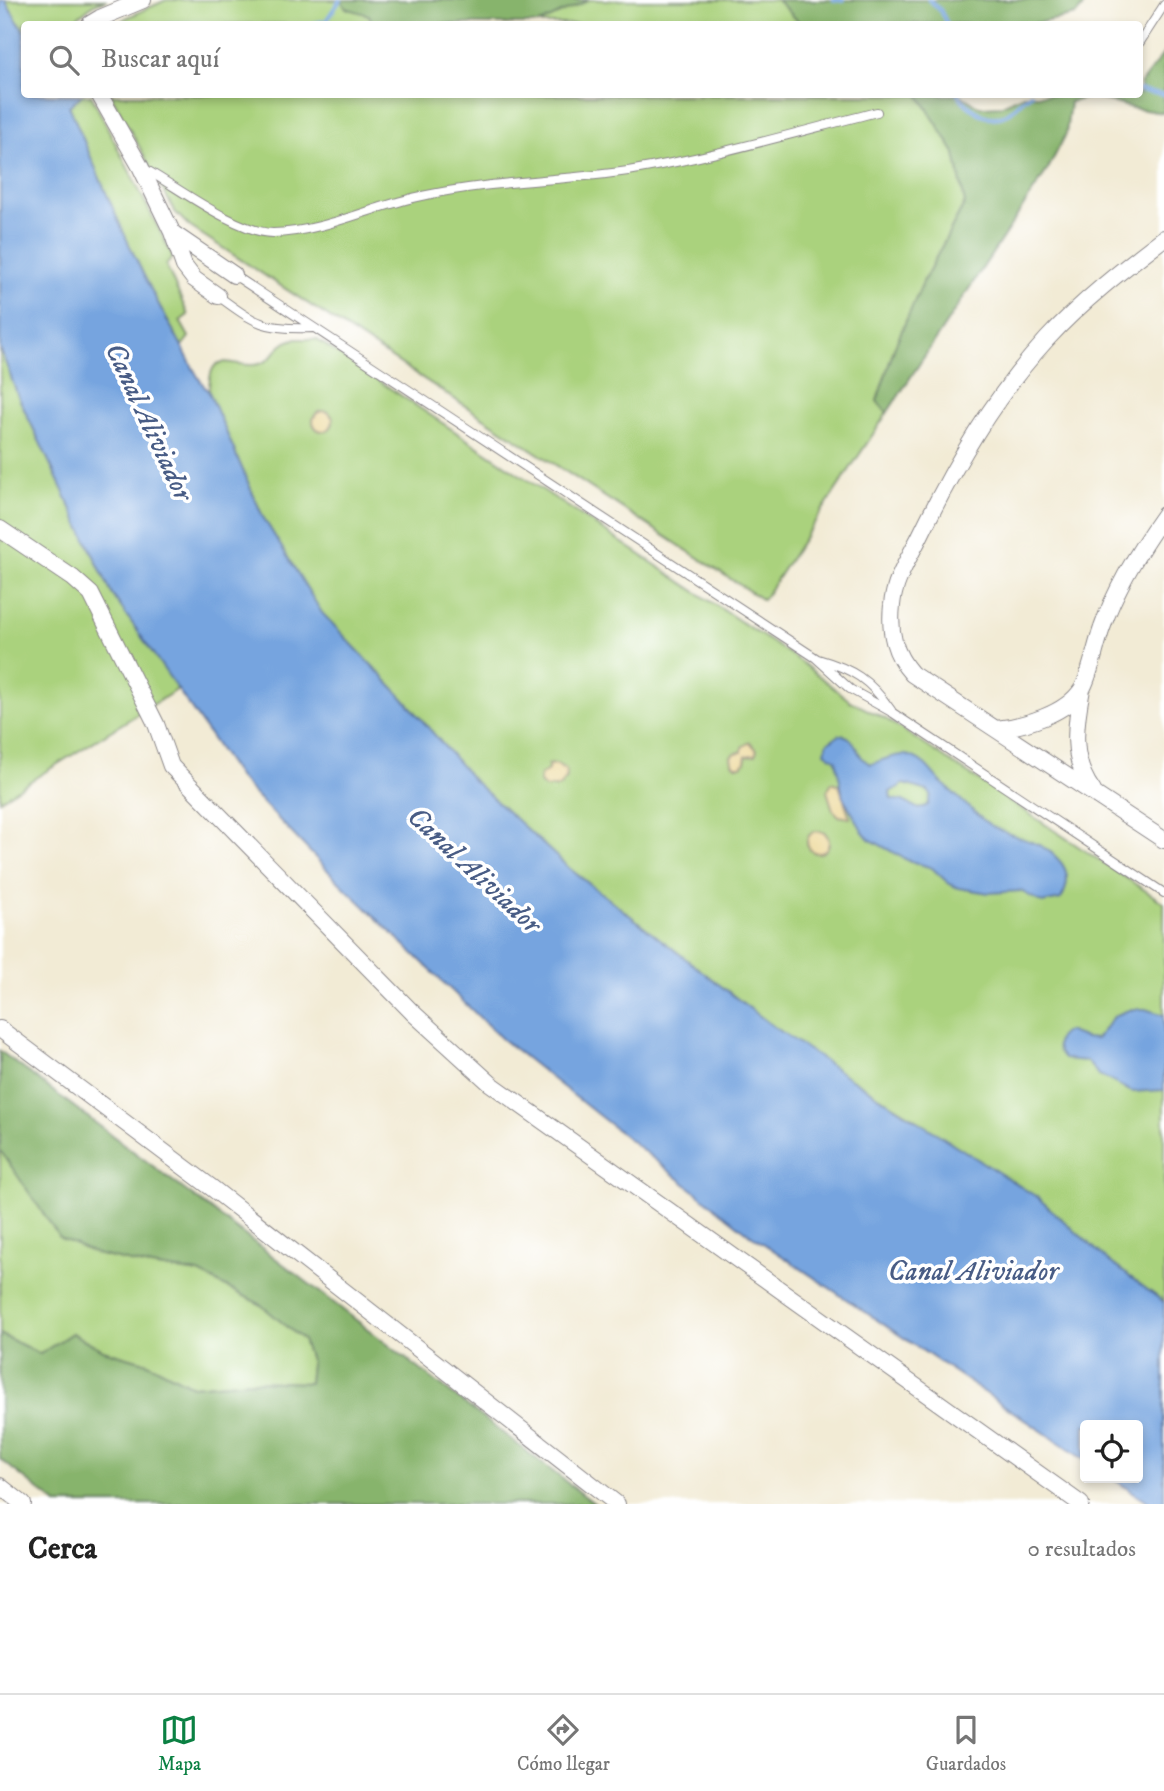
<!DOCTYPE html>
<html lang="es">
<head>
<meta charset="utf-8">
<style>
  body { margin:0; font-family:"IM FELL DW Pica",serif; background:#f6f6f6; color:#222 }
  .controls { position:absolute; right:21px; bottom:21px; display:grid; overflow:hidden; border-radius:7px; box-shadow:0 4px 10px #0003 }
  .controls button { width:63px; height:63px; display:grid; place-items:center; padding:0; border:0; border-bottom:2px solid #e0e0e0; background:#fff; color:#222; font:35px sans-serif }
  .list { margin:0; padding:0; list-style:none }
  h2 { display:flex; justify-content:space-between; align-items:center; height:91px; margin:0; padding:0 28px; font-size:30px }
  h2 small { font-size:23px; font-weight:400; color:#767676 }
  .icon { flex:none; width:38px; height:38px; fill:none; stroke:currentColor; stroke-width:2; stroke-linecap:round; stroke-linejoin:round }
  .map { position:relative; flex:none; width:1164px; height:1504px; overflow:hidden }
  .search { position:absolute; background:#fff; box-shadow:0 4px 10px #0003; left:21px; right:21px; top:21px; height:77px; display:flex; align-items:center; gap:18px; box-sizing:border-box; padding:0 24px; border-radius:7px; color:#767676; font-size:26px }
  .sheet { height:189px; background:#fff }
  nav { display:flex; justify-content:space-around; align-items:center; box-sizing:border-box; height:98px; border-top:2px solid #e0e0e0; background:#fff; font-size:19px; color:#767676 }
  nav a { display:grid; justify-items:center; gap:4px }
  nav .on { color:#0b8043 }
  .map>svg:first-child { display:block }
</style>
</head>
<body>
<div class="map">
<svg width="1164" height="1504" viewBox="0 0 1164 1504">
  <rect width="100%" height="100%" fill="#fff"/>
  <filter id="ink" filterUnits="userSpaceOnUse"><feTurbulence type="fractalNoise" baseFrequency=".0143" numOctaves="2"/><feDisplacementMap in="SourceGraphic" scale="14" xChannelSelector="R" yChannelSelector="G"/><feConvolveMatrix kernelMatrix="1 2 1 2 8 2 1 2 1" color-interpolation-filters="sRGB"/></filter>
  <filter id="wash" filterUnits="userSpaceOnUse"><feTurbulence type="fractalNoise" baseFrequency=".00686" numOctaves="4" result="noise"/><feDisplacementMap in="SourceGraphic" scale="28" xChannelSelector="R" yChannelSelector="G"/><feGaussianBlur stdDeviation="1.57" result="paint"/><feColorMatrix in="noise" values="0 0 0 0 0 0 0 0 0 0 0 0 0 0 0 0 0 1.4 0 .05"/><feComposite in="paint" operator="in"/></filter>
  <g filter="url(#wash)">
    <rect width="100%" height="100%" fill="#f2ebd5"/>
    <path fill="#aad27d" stroke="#667a5c" stroke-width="2" d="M5 0H107L94 4 69 24H24V32Z
      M166 0H341L346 8 369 15 373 24H117L126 18Z
      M589 0H777L801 24H538Z
      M82 95H91L173 257 166 265 188 315 180 321 189 337 182 346C137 270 103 187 69 105Z
      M111 95H919L955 153 965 203 924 280 895 346 877 401 887 413 763 600 189 226 175 212Z
      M294 339H316L800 661 850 701 886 719 1164 903V1302L916 1119 845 1075 770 1024 570 869 473 780 405 700 322 613 263 517 209 392C209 343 234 371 259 364 275 360 274 345 294 339Z
      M0 348 18 396 112 594 178 689 0 800Z
      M0 1150 28 1188 96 1254 144 1265 199 1273 260 1304 303 1340 311 1363 309 1383 252 1381 192 1386 148 1363 103 1350 72 1333 40 1354 0 1334Z"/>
    <path fill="#87b46c" stroke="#546b54" stroke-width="2" d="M341 0H589L538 24H373L369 15 346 8Z
      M777 0H1088L1076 15 1032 24H801Z
      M1164 53V113L1132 108 1092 96 1070 102 1066 134 1048 169 887 413 877 401 895 346 924 280 965 203 955 153 919 95H960L980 107 1000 106 1023 95 1140 94V84Z
      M0 1051 299 1276 595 1504H57L0 1459V1334L40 1354 72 1333 103 1350 148 1363 192 1386 252 1381 309 1383 311 1363 303 1340 260 1304 199 1273 144 1265 96 1254 60 1238 0 1150Z"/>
    <path fill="#eeda9e" stroke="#887e6c" stroke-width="2" d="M313 421a10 10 0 1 1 20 0a10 10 0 1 1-20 0Z
      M750 742 757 750 755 755 746 756 745 762 742 766H736L732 763 731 756 734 753 742 752V747Z
      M556 764 566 769 567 778 559 787 545 788 540 783V776L548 770V765Z
      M832 782 839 785 850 818 839 816 833 810 827 791Z
      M807 842a11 11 0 1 1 22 0a11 11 0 1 1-22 0Z"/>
    <path fill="#76a4df" stroke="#4c638d" stroke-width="2" fill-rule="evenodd" d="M0 0H5L24 32V94L82 95 69 106C103 185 135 266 179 341 189 358 195 377 209 392L263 517 322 613 405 700 473 780 570 869 770 1024 845 1075 1037 1197 1110 1262 1164 1302V1504H1151L1112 1478H1138V1425H1085V1460L745 1231 502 1039 337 880 239 778 112 594 18 396 0 348Z
      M839 735C858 734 854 758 871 764 884 760 900 751 913 757 926 762 932 773 941 782 956 795 971 810 986 822 1008 839 1038 837 1058 859 1070 871 1069 885 1061 899L1042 903 1021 891 989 893 958 888 948 883 932 868 907 860 869 839 863 832 843 797 836 760 825 752 827 743ZM904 784 928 791 931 795 928 805 919 809 903 801 891 799 890 792Z
      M1133 1009H1145L1164 1015V1090L1132 1092 1099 1075 1086 1061 1064 1059C1054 1048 1054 1039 1067 1031L1085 1038 1096 1039C1113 1022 1104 1017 1133 1009Z"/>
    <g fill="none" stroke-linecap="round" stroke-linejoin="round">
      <path stroke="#76a4df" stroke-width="4.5" d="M834 0H843
        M929 0 940 10 947 24
        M170 24H200
        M312 24 326 21 340 0
        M1140 90 1164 95
        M958 94C967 107 988 124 1005 115 1015 110 1021 99 1031 94"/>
    </g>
  </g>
  <g filter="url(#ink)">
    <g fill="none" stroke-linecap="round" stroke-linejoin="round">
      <g stroke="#8a8688" stroke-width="10">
        <path id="service" d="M1140 42 1164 5
          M145 169C177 187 238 233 273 233 320 233 376 205 422 196 490 181 560 181 628 171 712 157 794 133 877 112
          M234 275 816 658 850 689 893 713 1164 893
          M218 296C256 324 265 330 313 328
          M818 659C853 669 870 680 891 710"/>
      </g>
      <g stroke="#8a8688" stroke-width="18">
        <path id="minor" d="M90 24 100 18 143 0
          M99 94 140 166 172 232 184 266 194 279 218 296
          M174 234 234 275
          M1164 238C1123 269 1082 301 1047 339 993 398 955 464 920 536 909 558 894 581 892 605 889 632 894 654 912 674L1164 840
          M0 529 73 578 91 594 156 724 171 766 412 1012 491 1084 1081 1504
          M1082 689C1075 725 1070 760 1093 791
          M996 729C1024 726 1066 714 1082 689 1090 676 1096 644 1102 628 1116 587 1139 550 1164 515
          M0 1029 212 1188 617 1504
          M0 1486 23 1504"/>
      </g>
      <use href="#service" stroke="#fff" stroke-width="8"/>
      <use href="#minor" stroke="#fff" stroke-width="16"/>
    </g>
  </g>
  <g text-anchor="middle" stroke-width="7" stroke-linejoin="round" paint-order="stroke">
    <g font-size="28" font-style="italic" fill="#485c85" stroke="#fff">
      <text transform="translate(150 421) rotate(65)" y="10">Canal Aliviador</text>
      <text transform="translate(475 869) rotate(43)" y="10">Canal Aliviador</text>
      <text x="973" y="1280">Canal Aliviador</text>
    </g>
  </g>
</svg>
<div class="controls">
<button><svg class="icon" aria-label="locate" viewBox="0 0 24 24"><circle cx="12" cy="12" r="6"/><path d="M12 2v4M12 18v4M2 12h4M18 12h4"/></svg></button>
</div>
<div class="search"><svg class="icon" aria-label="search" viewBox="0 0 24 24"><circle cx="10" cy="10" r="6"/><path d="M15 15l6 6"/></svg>Buscar aquí</div>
</div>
<section class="sheet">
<h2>Cerca<small>0 resultados</small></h2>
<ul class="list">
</ul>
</section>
<nav>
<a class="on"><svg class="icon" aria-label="map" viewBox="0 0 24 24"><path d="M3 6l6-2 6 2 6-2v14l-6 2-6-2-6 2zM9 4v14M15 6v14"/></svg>Mapa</a>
<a><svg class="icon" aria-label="directions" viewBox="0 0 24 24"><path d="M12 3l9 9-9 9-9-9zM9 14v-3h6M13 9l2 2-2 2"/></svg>Cómo llegar</a>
<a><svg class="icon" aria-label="saved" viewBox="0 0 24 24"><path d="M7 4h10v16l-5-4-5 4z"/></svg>Guardados</a>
</nav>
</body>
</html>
